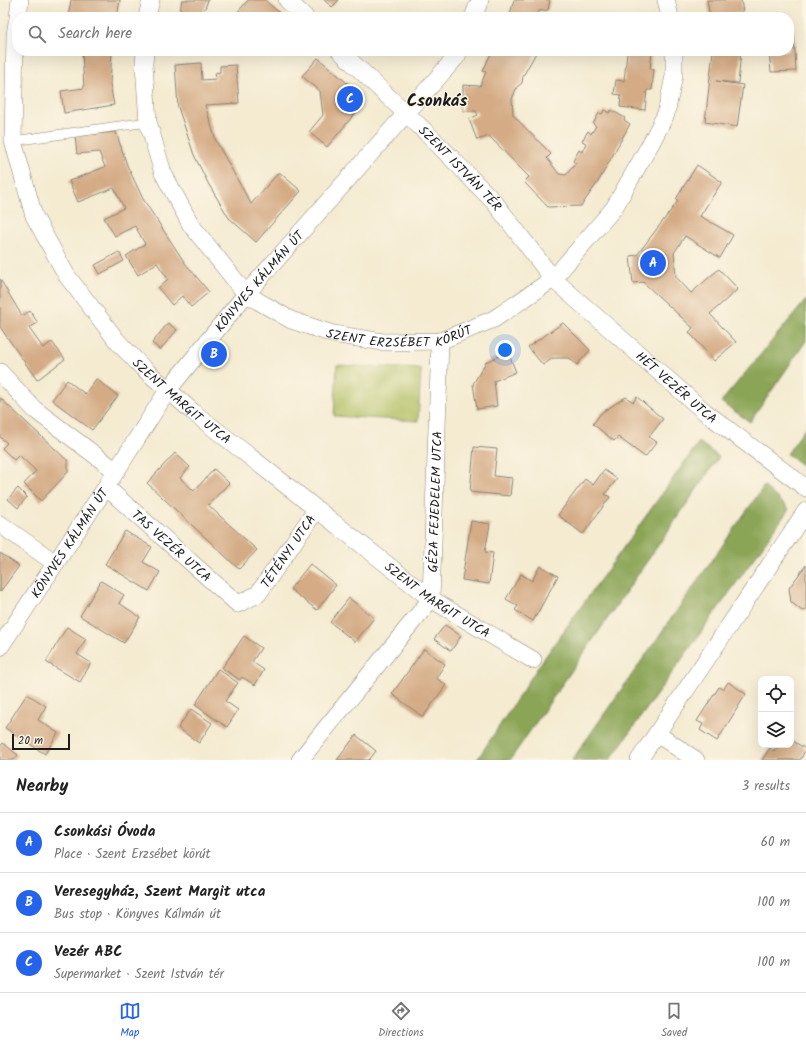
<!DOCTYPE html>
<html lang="en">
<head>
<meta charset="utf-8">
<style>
  body { margin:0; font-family:Kalam,sans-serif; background:#f2f2f2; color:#222 }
  .controls { position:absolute; right:12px; bottom:12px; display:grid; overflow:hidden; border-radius:8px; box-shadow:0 4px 16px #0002 }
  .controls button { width:36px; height:36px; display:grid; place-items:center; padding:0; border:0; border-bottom:1px solid #e0e0e0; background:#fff; color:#222; font:20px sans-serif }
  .scale { position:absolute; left:12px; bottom:10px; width:58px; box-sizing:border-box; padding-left:4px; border:2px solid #1c1c1c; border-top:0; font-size:11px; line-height:14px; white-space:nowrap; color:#1c1c1c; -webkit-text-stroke:3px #fcf5e5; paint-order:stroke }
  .you { position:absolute; left:505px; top:350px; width:14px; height:14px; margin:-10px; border:3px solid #fff; border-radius:50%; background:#1a73e8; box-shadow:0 0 0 6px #1a73e833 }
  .badge { display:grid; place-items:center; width:26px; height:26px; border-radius:50%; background:#2563eb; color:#fff; font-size:13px; font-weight:700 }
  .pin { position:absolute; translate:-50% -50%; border:2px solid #fff; box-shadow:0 1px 4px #0006 }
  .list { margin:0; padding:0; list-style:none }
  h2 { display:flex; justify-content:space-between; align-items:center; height:52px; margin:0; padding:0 16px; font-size:17px }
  h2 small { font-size:13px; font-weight:400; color:#767676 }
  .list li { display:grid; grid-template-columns:26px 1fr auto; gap:12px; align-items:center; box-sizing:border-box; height:60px; padding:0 16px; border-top:1px solid #e0e0e0 }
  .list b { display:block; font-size:15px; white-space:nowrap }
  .list p { margin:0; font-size:13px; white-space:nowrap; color:#767676 }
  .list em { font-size:13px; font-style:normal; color:#767676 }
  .icon { flex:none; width:22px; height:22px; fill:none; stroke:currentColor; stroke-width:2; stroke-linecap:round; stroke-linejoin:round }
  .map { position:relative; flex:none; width:806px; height:760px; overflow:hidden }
  .search { position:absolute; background:#fff; box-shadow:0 4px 16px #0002; left:12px; right:12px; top:12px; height:44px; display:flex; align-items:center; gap:10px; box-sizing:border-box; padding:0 14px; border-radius:16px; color:#767676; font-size:15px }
  .sheet { height:232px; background:#fff }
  nav { display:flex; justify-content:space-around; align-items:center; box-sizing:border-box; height:56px; border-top:1px solid #e0e0e0; background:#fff; font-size:11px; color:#767676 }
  nav a { display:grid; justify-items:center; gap:2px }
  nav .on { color:#2563eb }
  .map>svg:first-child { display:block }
</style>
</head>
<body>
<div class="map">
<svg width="806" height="760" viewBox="0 0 806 760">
  <rect width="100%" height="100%" fill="#fcf5e5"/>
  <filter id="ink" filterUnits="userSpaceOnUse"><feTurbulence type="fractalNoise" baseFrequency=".025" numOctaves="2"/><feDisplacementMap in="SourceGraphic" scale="8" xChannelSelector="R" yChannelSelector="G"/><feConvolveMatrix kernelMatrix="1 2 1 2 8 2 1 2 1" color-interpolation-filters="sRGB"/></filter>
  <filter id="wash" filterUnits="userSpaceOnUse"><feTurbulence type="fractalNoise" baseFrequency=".012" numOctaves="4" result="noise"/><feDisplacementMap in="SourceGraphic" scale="16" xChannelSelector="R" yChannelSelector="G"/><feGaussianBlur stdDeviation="0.9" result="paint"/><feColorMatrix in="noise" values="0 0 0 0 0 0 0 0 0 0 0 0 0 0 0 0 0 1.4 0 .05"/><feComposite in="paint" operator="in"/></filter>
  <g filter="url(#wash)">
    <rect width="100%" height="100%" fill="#f4ebd1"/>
    <path fill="#afbe61" stroke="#666d3e" d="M337 365 421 369 418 421 334 416Z"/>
    <path fill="#8ba557" stroke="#54603a" d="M806 300V341L750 422 721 402Z
      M806 427V468L787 454Z
      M699 442 719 457 510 760H477L540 664Z
      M764 486 789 509 610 760H572Z"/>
    <g id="blocks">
      <path fill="#d4ab85" d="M71 0H120L117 17H68Z
        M182 0H208L202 17H179Z
        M248 0H265L284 17H239L236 14Z
        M324 0H339L332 7Z
        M514 0H550L548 10 539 11 538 17H520L510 14Z
        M707 0H741L743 12 710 17Z
        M789 33H794L796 71 771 72 769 51H789Z
        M82 51H112L110 84 114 105 64 113 61 91 84 88Z
        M492 51H537L523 76 522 83 517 87 512 99 513 115 551 154 547 158 559 174 566 175 576 163 573 161 579 150 582 152 586 143 582 141 588 131 591 134 596 126 593 124 599 113 602 114 604 110 609 113 611 110 625 118 624 120 630 124 598 182 581 206 548 207 524 182 529 177 489 136 477 140 469 119 478 115 476 111H463V85L480 86 486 72 483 71Z
        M636 51H652L650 69H654L652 90H647L645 110 620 107 621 95 614 94 616 80 624 81 627 53Z
        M713 51H741L738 83 716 81 743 85 737 127 705 122Z
        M318 58 354 89 358 110 327 147 309 132 323 115 320 91 302 76Z
        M201 63 202 80 216 79 215 73 220 72V66L236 65 239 103 205 105 216 141 251 204 279 172 301 191 256 242 229 218 209 185 194 155 178 107 175 65Z
        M116 132 127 165 143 199 185 263 209 292 191 307 182 296 172 305 158 288 168 279 157 263 138 275 126 256 145 244 135 226 115 236 104 218 124 208 114 188 78 202 69 181 105 167 99 152 77 154 75 136Z
        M697 165 722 182 700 216 733 235 720 258 685 236 674 253 676 277 691 293 719 269 738 289 710 314 736 342 714 361 689 332 693 328 643 282 633 283 630 256 637 255 678 201 676 199Z
        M119 252 124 261 100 274 95 265Z
        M0 279 22 316 30 311 38 323 29 328 43 348 52 342 65 359 37 380 0 327Z
        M168 323 177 330 160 350 152 343Z
        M563 323 590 350 577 365 569 358H553L543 365 528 347Z
        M508 352 516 372 494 381 497 406 477 409 473 384 486 362Z
        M96 379 118 396 92 430 52 400 67 380 85 394Z
        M626 397 633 402 637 397 663 419 649 437 657 442 645 457 618 437 614 441 593 424 601 413Z
        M0 398 68 461V472L41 501 24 484 36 471 19 455 14 460 2 448 7 443 0 437Z
        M474 447 497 449 494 476 512 478 510 496 470 492Z
        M175 453 190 467 180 478 194 491 214 469 229 483 208 505 257 550 239 569 147 483Z
        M604 470 617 479 605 494 610 497 583 534 558 515 585 479 593 485Z
        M18 488 27 497 18 508 8 499Z
        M471 521 490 524 485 552 493 553 489 584 462 580Z
        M125 531 152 547 143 562 160 572 149 591 105 564Z
        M0 553 19 566 0 592Z
        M310 564 336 585 317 610 290 589Z
        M806 565V610L802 611 791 602 789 588Z
        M540 566 558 576 533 621 515 610 518 606 506 599 521 574 532 581Z
        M101 581 124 595 119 603 140 617 124 643 80 616Z
        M349 598 374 618 355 642 330 622Z
        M445 625 461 636 451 651 434 639Z
        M67 627 86 639 77 654 91 663 80 682 46 662Z
        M244 636 261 648 252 662 264 670 255 685 242 677 240 680 222 668Z
        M424 649 445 664 436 678 446 685 423 717 392 694Z
        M218 669 238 683 225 701 238 710 227 727 195 705Z
        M728 682 746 694 717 741 700 730 703 724 697 721 719 687 723 690Z
        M27 694 46 706 38 720 58 733 45 754 5 728Z
        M191 709 212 723 199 743 178 728Z
        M356 735 376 751 369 760H337Z
        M791 740 806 749 800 760H762L770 748 774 751 779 745H791Z
        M3 743 18 755 14 760H0V747Z"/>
    </g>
  </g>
  <g filter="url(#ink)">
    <use href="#blocks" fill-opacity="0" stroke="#888476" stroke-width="1"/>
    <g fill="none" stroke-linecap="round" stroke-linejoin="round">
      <g stroke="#888476" stroke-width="10">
        <path id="service" d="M13 141 148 122"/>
      </g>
      <g stroke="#888476" stroke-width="18">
        <g id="minor">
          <path d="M287 0 305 17"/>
          <path d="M666 0 670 17"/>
          <path d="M18 17 20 0"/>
          <path d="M147 17 151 0"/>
          <path d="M473 17 480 0"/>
          <path id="s1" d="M17 22 15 36 13 141 34 216 67 276 118 342 142 367 193 412 431 599 533 660"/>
          <path id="s2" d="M145 51 144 64 148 122 163 173 191 225 246 294 291 320 333 334 383 342 440 341 494 319 553 279 614 208 651 143 666 114 674 76V51"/>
          <path id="s3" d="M340 51 431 137 495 203 553 279 705 412 806 488"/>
          <path d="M0 372 34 409 116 471"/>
          <path id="s4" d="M106 487 238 604 258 594 316 510"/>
          <path d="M0 524 55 563"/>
          <path id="s5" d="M0 647 106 487 168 390 246 294 457 56 459 51"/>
          <path d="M657 734 696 760"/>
          <path id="s6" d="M300 760 431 599 440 341"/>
          <path d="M639 760 806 511"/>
        </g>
      </g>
      <use href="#service" stroke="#fff" stroke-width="9"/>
      <use href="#minor" stroke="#fff" stroke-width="17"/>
    </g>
  </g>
  <g text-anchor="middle" stroke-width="3" stroke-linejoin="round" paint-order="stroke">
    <g font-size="13" fill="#1c1c1c" stroke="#fcf5e5">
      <text dy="5" stroke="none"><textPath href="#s3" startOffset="168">SZENT ISTVÁN TÉR</textPath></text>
      <text dy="5" stroke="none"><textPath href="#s5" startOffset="449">KÖNYVES KÁLMÁN ÚT</textPath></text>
      <text dy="5" stroke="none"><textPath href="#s2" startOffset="435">SZENT ERZSÉBET KÖRÚT</textPath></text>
      <text dy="5" stroke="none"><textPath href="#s3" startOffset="477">HÉT VEZÉR UTCA</textPath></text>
      <text dy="5" stroke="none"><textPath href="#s1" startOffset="436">SZENT MARGIT UTCA</textPath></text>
      <text dy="5" stroke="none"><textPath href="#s6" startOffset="305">GÉZA FEJEDELEM UTCA</textPath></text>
      <text dy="5" stroke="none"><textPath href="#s5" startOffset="125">KÖNYVES KÁLMÁN ÚT</textPath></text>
      <text dy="5" stroke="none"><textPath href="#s4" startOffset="88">TAS VEZÉR UTCA</textPath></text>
      <text dy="5" stroke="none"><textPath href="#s4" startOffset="251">TÉTÉNYI UTCA</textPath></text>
      <text dy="5" stroke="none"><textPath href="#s1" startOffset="760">SZENT MARGIT UTCA</textPath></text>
    </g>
    <g font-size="17" font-weight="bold" fill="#1c1c1c" stroke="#fcf5e5">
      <text x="437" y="106">Csonkás</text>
    </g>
  </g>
</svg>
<div class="controls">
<button><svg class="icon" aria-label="locate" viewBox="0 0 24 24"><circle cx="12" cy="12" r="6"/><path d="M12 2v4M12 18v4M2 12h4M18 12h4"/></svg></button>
<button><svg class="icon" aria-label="layers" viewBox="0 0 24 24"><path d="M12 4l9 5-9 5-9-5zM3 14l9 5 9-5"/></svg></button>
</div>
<div class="scale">20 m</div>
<div class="you"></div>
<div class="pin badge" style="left:653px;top:263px">A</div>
<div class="pin badge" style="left:214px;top:354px">B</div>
<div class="pin badge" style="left:350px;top:99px">C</div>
<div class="search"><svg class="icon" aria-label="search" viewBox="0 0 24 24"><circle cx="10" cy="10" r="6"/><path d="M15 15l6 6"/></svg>Search here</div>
</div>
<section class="sheet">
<h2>Nearby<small>3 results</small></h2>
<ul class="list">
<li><span class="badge">A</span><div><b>Csonkási Óvoda</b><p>Place · Szent Erzsébet körút</p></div><em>60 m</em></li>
<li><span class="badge">B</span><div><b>Veresegyház, Szent Margit utca</b><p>Bus stop · Könyves Kálmán út</p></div><em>100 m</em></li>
<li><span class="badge">C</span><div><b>Vezér ABC</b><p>Supermarket · Szent István tér</p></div><em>100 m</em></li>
</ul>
</section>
<nav>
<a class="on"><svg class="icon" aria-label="map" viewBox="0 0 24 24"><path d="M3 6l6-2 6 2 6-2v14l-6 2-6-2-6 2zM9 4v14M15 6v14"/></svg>Map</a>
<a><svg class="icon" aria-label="directions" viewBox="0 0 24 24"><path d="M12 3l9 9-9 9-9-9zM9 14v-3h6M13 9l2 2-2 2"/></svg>Directions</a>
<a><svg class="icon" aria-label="saved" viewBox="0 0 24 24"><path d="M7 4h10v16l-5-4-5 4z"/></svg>Saved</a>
</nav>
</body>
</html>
